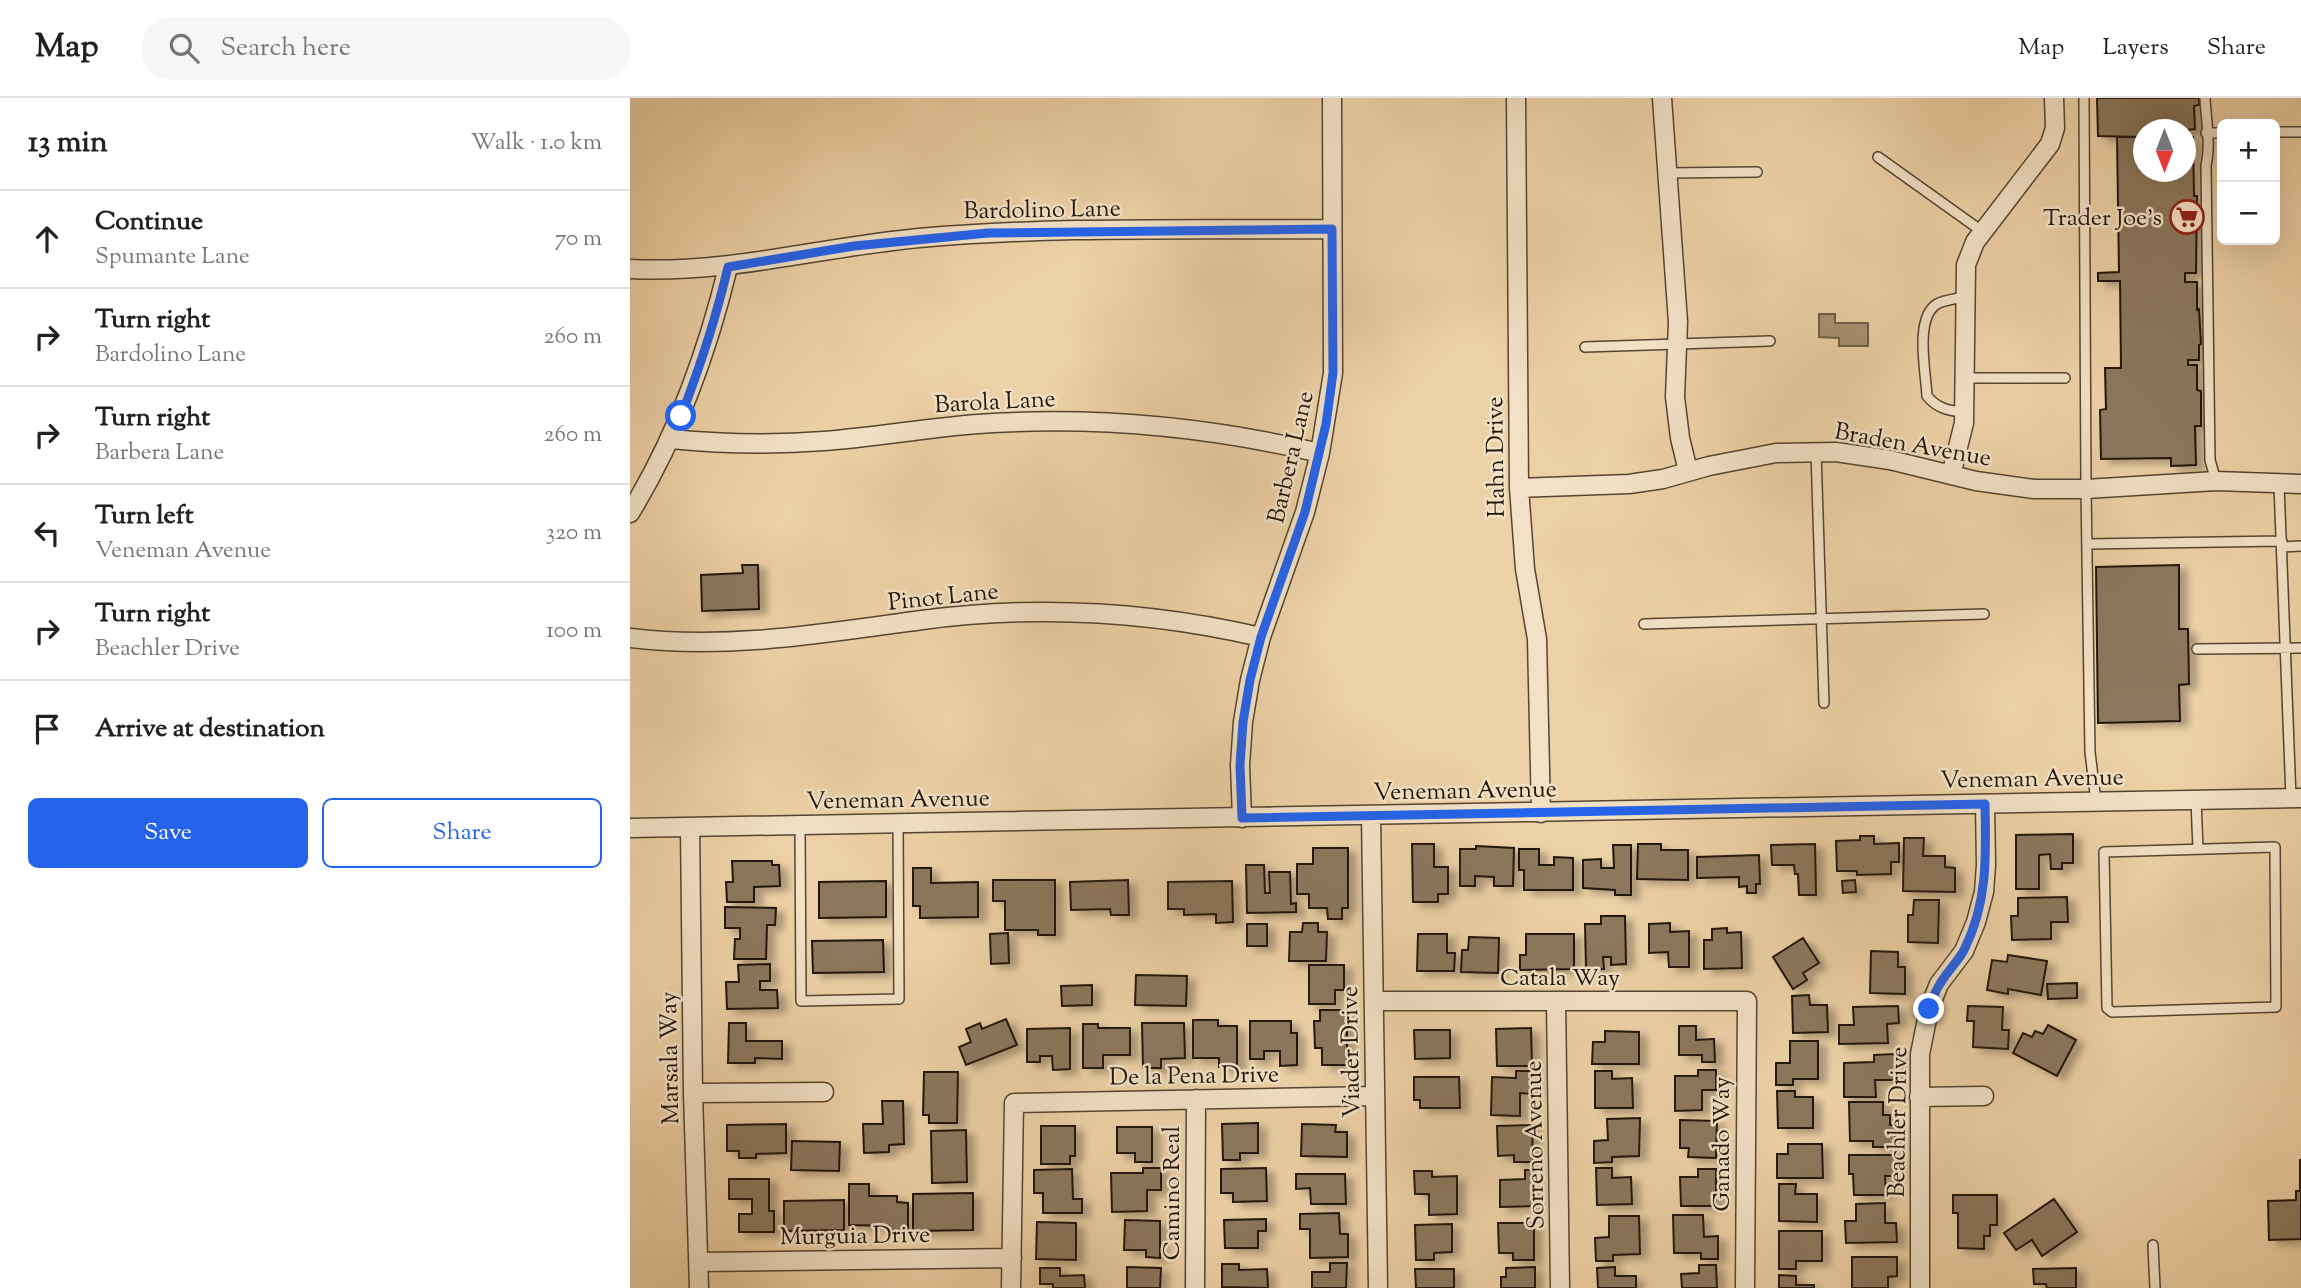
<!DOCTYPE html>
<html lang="en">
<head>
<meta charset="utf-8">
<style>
  body { margin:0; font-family:"Sorts Mill Goudy",serif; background:#f6f6f6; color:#202124 }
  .controls { position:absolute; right:21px; top:21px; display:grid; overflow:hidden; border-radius:10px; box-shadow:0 7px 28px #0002 }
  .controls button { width:63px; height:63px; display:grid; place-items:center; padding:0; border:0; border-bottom:2px solid #e0e0e0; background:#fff; color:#202124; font:35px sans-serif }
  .compass { position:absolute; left:1503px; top:21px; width:63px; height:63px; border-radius:50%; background:#fff; box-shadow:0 7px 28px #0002; rotate:180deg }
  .stop { position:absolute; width:21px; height:21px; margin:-16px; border:5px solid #2563eb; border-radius:50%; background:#fff }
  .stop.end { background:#2563eb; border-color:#fff; box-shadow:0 2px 7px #0008 }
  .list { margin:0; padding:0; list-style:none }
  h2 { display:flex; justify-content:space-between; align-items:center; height:91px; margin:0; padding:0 28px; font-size:30px }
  h2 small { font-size:23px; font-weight:400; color:#757577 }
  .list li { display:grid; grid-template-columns:46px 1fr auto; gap:21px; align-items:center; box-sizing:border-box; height:98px; padding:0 28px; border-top:2px solid #e0e0e0 }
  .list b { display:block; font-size:26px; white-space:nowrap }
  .list p { margin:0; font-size:23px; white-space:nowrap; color:#757577 }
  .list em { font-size:23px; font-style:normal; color:#757577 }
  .actions { display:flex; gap:14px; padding:21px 28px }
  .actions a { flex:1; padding:16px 0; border:2px solid #2563eb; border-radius:10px; text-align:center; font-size:24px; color:#2563eb }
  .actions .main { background:#2563eb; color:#fff }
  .icon { flex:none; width:38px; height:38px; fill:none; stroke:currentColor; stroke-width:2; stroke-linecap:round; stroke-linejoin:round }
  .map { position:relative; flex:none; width:1671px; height:1190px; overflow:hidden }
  header { display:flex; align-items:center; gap:42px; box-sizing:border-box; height:98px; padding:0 35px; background:#fff; border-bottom:2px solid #e0e0e0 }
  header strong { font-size:33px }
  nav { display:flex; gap:38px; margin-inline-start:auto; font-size:24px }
  .search { width:490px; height:63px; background:#f6f6f6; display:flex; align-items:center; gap:18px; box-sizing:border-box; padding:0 24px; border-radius:38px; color:#757577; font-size:26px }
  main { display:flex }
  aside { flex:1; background:#fff }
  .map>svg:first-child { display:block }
</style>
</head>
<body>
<header>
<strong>Map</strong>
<div class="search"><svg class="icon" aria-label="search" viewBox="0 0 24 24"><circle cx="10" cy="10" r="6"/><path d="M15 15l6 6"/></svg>Search here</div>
<nav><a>Map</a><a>Layers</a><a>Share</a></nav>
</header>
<main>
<aside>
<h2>13 min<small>Walk · 1.0 km</small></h2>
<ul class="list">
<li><svg class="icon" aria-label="ahead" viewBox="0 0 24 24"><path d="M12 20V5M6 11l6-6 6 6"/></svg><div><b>Continue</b><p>Spumante Lane</p></div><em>70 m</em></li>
<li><svg class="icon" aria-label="right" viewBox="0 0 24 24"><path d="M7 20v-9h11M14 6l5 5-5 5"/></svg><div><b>Turn right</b><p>Bardolino Lane</p></div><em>260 m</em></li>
<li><svg class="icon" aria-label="right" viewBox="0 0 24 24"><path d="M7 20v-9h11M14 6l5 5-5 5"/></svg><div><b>Turn right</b><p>Barbera Lane</p></div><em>260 m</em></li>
<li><svg class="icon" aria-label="left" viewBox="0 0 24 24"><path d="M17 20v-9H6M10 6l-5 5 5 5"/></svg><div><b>Turn left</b><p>Veneman Avenue</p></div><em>320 m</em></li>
<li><svg class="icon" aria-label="right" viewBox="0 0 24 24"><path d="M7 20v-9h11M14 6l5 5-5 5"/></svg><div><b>Turn right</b><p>Beachler Drive</p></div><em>100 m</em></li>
<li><svg class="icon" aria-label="arrive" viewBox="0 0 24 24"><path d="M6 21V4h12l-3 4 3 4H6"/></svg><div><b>Arrive at destination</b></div></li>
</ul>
<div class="actions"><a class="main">Save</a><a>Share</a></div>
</aside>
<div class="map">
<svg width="1671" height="1190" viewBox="0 0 1671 1190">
  <defs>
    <filter id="shadow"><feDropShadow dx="8" dy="4.5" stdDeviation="3.5" flood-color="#0004"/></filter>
  </defs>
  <rect width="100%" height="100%" fill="#edd1a6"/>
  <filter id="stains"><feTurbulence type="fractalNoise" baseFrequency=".00286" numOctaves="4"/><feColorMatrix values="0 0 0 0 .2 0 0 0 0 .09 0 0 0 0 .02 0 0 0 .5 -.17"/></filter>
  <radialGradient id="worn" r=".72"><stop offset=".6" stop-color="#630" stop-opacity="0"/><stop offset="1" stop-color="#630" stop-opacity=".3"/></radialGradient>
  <path fill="#a89171" stroke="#726048" stroke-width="2" d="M1189 216H1205V225H1238V248H1209V240L1189 239Z"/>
  <path fill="#8c775b" stroke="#22160a" stroke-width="2" filter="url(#shadow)" d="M1467 0H1569V7L1564 8 1565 31 1556 32V39V32H1514V39L1468 38Z
    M1487 39H1514V74H1556V39H1563L1564 98H1567L1566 175H1555V184H1567V212L1569 211 1571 246 1569 247V262H1558V267H1567V292L1571 293V328H1565L1566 367 1541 368V360L1471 361 1470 312 1476 311 1475 270H1491L1490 183H1468V175L1489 174Z
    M112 467H128L129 511 72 513 71 477 113 475Z
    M1549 467V531H1558L1559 586 1549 587 1550 623 1468 625 1466 469Z
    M1443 736V765H1432V771H1421L1420 756 1409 757V791H1386V737Z
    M1230 738H1244V746L1269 745V764H1261V776L1227 777V773H1207L1206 743 1230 742Z
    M1274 740H1294L1293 758H1315V769L1325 770V794L1273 793Z
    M782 746H804V769H818V796H808V804H783Z
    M1008 746H1031V752H1058V782L1007 781Z
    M1185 746 1186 797H1169L1168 776H1165L1164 767H1142L1141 747Z
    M983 747H1001V797H985V792L953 790V762L971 761V770H984Z
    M846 748 884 750 883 788H864V779L845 778V788H830V751H846Z
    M683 750H718V810H712V821H698L697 810H679V796H667V766H683Z
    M889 751H909V767H924V759L943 760V792H894V772H889Z
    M1129 757 1130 786H1126V795H1117V788L1109 789V779L1067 780V759Z
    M102 763H142V767H149L150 788 124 789V804H97L96 784H103Z
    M616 767H634L635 795H640L639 774H660L661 806 666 805V814L617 815Z
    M283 770H301V785L348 784V819L290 820V808H283Z
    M363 782H425V837H408V832H375V803H363Z
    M498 782 499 817H481L480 811 441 812 440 784Z
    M1225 782 1226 794 1213 795 1212 783Z
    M256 783V819L189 820V784Z
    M602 783 603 824 586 825V816L554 817V811H538V784Z
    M1437 799 1438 824H1421V841L1382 842 1381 818H1388V800Z
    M1284 802H1309L1308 845 1278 844V817H1283Z
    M95 809 146 810 145 827H137L136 861H104L105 841H110V830H95Z
    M971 818H995L996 866 981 867V859H973L974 871H956L955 826H971Z
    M673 825H688V834H697L696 863H659L660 834H672Z
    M1040 825V834L1059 833V869H1039L1038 854 1019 855V826Z
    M617 826H637V848H617Z
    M1097 830V835L1111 834 1112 870 1074 871V842H1082V831Z
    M378 835 379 865 361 866 360 836Z
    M788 836H817V855H825L824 873H787Z
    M896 836H944V871L890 872V857H896Z
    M839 839 869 840 868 875 831 874 832 852H838Z
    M1173 840 1189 865 1173 875 1177 882 1163 891 1143 859Z
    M253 842 254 874 183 875 182 843Z
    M1241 853 1268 854V869H1275V896L1240 895Z
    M1378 857 1417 863 1411 897 1378 891V896L1357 892 1362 862 1377 864Z
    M140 866V883H130V892H147L148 910 97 911 96 884H109L108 867Z
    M679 867H714V892H705V906H679Z
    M506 877 557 878 556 908 505 907Z
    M1447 885V900L1418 901 1417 886Z
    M462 887V907L432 908 431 888Z
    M1179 897 1180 907H1197L1198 934 1163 935 1162 898Z
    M1268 908 1269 925 1257 926 1258 945 1209 946V927H1224L1223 909Z
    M1338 908 1373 909 1372 932H1379L1378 951 1343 949 1344 923H1337Z
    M690 912H717V967H692V950H685L684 923H690Z
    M376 921 387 947 336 967 329 949 341 944 336 931 350 925 352 931Z
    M563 922H588V928H607V969H589V960H563Z
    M620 923H661V935H667V967L650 968V953H634V961H620Z
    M99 925H116V943H152V961L125 960V965H98Z
    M512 925H554L555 960 531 961V970H513Z
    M453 926H468V930H500V957H473V970H453Z
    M1418 927 1446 942 1427 978 1383 955 1393 935 1402 939 1405 933 1413 936Z
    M1049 928H1066V942L1084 941 1085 964H1072V957H1049Z
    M440 930V971L423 972 422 958H410V964H397V931Z
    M901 930 902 968H867L866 931Z
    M784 932H820V960L785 961Z
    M975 933 1009 934V966H962L963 944H975Z
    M1160 943H1188V981H1163V987H1146V965H1160Z
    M1265 956V982H1245L1246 999H1214V965L1244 964V957Z
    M1068 972H1086V992H1072V1012L1045 1013V978H1068Z
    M886 973H903V996L890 995V1018L861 1017 862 979 886 980Z
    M965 973H982V981L1002 980 1003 1010H965Z
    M294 974H328L327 1025H299V1017H293Z
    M784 979H829L830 1010H790V1002H784Z
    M1147 993H1165V999H1183V1030H1148Z
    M252 1003H273L274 1046 259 1047V1054L234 1055 233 1026H253Z
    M1219 1004H1253V1017H1260V1027H1265V1049H1243V1043H1220Z
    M1010 1020 1009 1058 982 1059V1064L964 1065V1043L978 1042 977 1021Z
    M1050 1022 1087 1023 1086 1060 1058 1059 1059 1050H1050Z
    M628 1025V1055H610V1062H593L592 1026Z
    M156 1026V1055L126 1056V1060H109V1053H97V1027Z
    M672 1026 706 1027 705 1034H717V1059L671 1058Z
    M902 1027 903 1064H884V1057L868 1058 867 1028Z
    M411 1028H445V1058H440V1066H411Z
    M487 1029H522V1064H505V1055H487Z
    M336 1032 337 1084 302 1085 301 1033Z
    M162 1043 210 1044 209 1073 161 1072Z
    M1158 1046H1192L1193 1080H1147V1056H1158Z
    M1219 1057H1267V1078H1255L1256 1097H1224L1223 1076H1219Z
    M1670 1062H1671V1141L1639 1142 1638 1103 1666 1102V1093H1670Z
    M513 1070H531V1092H517V1113L482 1114 481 1075H513Z
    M636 1070 637 1103 603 1104V1095H591V1071Z
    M966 1070H982V1080L1001 1079 1002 1106 967 1107Z
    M442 1071 443 1101H452V1115H413V1095H404V1072Z
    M1068 1071H1086V1108H1051L1050 1079H1068Z
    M895 1072H904L905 1108 870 1109V1082L895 1081Z
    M784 1073H802V1079L827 1078V1116L799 1117V1096H785Z
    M666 1076H715L716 1106H681L680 1090 666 1091Z
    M99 1081H139V1113H144V1134H109V1116H122V1101H99Z
    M219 1086H239V1098H267V1104L278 1105V1132H259V1128L219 1127Z
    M1149 1086H1166L1165 1096H1187V1124L1149 1123Z
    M343 1095V1132L283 1133V1096Z
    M1323 1097H1367V1127H1360V1138H1354V1151L1328 1150V1115H1323Z
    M1424 1101 1447 1134 1412 1158 1402 1142 1386 1152 1374 1135Z
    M214 1102V1132L154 1133V1103Z
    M1255 1105V1125H1266L1267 1144 1216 1145 1215 1123H1226V1106Z
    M709 1115 710 1136H718V1159L680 1160V1131H670V1116Z
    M1043 1117H1073L1074 1139 1088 1138V1161H1071V1155H1044Z
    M979 1118H1009L1010 1156 983 1157V1163H966L965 1140 979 1139Z
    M636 1121V1133H628V1150H595L594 1122Z
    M495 1122 530 1123V1160L516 1159V1152H494Z
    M407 1124 446 1125V1162L406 1161Z
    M868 1125H904V1162H883V1155H869Z
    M822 1126V1154L804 1155V1162H786L785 1127Z
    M1149 1133H1192V1163H1166V1171H1149Z
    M1222 1159H1267V1178L1258 1179V1190H1222Z
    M700 1165H717L716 1190H682V1174H700Z
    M592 1166H609V1172L637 1171 638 1190 592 1189Z
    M1069 1167H1086L1087 1190H1052L1051 1176 1069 1175Z
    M497 1169 531 1170 530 1190H497Z
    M905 1169V1190H871V1179H876V1170Z
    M985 1169V1178H1006V1190H968L967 1170Z
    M410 1170H430V1178L454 1177 455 1190H423V1186H410Z
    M1446 1170V1190H1417L1416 1186H1404L1403 1171Z
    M785 1171H824V1190H786Z
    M1149 1177 1166 1178V1187H1184V1190H1149Z"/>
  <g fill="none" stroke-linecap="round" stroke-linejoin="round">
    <g stroke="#554531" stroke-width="12">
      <path id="lane" d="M1454 0 1456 391 1460 654 1466 704
        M1575 0C1576 21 1581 47 1576 67L1580 362 1586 383
        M1645 34H1671
        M1576 35H1592
        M1248 59 1353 134
        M1038 75 1127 74
        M955 249 1140 243
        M1334 280H1435
        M1334 314C1318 313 1307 310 1297 298 1296 275 1284 220 1307 206 1314 202 1326 201 1334 199
        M1186 354 1194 605
        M1649 387 1661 700
        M1457 446 1652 443
        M1652 449 1671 448
        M1014 526 1354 516
        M1567 551 1671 550
        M1566 702 1568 751
        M170 727 171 903 269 901 268 726
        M1645 749 1646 909 1482 914 1477 910 1474 754Z
        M1523 1147 1525 1190"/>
    </g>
    <g stroke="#554531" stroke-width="21">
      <path id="street" d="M886 0 889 390 895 471 907 541 911 715
        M1032 0 1048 224 1045 299 1050 340 1058 373
        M0 171C98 176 192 149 289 140 426 128 565 132 702 131
        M41 341C92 346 143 347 194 343 246 339 296 330 348 326 462 318 579 329 690 355
        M1321 377 1334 325 1336 167 1345 144 1420 46 1425 30 1424 0
        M889 390 999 386 1033 381 1079 368 1146 355 1206 354 1260 362 1346 383 1404 391H1456L1586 383 1671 386
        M0 415C47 338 77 256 98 169
        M0 540C99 552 195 535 292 522 406 507 519 513 631 539
        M741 718 748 1190
        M612 720 610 667 613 624 620 582 631 539 675 414 690 355 703 275 702 0
        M60 729 63 995 69 1190
        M0 730 1671 700
        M744 903H1117L1115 1190
        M926 903 930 1190
        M63 995 194 994
        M1289 999 1354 998
        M69 1164 382 1160
        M381 1190 384 1005 745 998
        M565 1190 566 1001
        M1290 1190V956L1299 911 1309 886 1334 853 1346 824 1354 794 1356 767 1355 706"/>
    </g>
    <use href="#lane" stroke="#f3e1c5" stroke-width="9"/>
    <use href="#street" stroke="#f3e1c5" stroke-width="18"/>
  </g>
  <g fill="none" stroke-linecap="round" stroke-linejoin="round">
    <path stroke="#2563eb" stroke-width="9" d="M51 318C70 269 86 220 98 169L224 148 358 135 702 131 703 275 696 326 675 414 631 539 620 582 613 624 610 667 612 720 1355 706C1356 757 1358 803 1335 850 1329 863 1317 873 1310 886 1305 893 1302 903 1299 911"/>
  </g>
  <defs>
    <g id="supermarket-ring" transform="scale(1.75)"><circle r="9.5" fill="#f3e1c5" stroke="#8f2418" stroke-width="1.5"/><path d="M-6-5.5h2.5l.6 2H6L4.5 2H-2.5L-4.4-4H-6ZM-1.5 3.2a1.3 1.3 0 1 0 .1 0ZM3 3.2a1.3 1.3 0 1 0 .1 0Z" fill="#8f2418"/></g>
  </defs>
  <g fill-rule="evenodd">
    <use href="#supermarket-ring" x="1557" y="119"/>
  </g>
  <g text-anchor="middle" stroke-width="5" stroke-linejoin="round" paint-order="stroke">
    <g font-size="24" fill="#22160a" stroke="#f3e1c5">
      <text transform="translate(412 111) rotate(-1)" y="8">Bardolino Lane</text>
      <text transform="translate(365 303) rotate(-3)" y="8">Barola Lane</text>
      <text transform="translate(1283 346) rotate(10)" y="8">Braden Avenue</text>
      <text transform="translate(660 359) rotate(-77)" y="8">Barbera Lane</text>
      <text transform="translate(865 359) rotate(-91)" y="8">Hahn Drive</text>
      <text transform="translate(313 498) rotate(-6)" y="8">Pinot Lane</text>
      <text transform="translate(1402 680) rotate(-1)" y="8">Veneman Avenue</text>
      <text transform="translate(835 692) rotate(-1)" y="8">Veneman Avenue</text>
      <text transform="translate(268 701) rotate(-1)" y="8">Veneman Avenue</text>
      <text x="930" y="887">Catala Way</text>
      <text transform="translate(720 954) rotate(-91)" y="8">Viader Drive</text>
      <text transform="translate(39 960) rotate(-91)" y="8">Marsala Way</text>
      <text transform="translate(564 977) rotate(-1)" y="8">De la Pena Drive</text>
      <text transform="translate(1267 1024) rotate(-89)" y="8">Beachler Drive</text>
      <text transform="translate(1091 1046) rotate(-90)" y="8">Ganado Way</text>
      <text transform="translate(904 1047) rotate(-91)" y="8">Sorreno Avenue</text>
      <text transform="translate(541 1095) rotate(-90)" y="8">Camino Real</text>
      <text transform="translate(225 1137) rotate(-1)" y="8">Murguia Drive</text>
    </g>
    <g font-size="24" fill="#22160a" stroke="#f3e1c5" text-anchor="end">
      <text x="1532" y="127">Trader Joe's</text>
    </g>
  </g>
  <rect width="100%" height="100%" filter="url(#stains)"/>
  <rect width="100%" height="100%" fill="url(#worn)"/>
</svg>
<div class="controls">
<button>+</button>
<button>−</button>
</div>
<svg class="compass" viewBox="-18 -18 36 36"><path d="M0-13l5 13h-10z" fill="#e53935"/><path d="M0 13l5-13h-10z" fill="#757577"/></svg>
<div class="stop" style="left:51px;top:318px"></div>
<div class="stop end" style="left:1299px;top:911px"></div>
</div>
</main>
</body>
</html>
